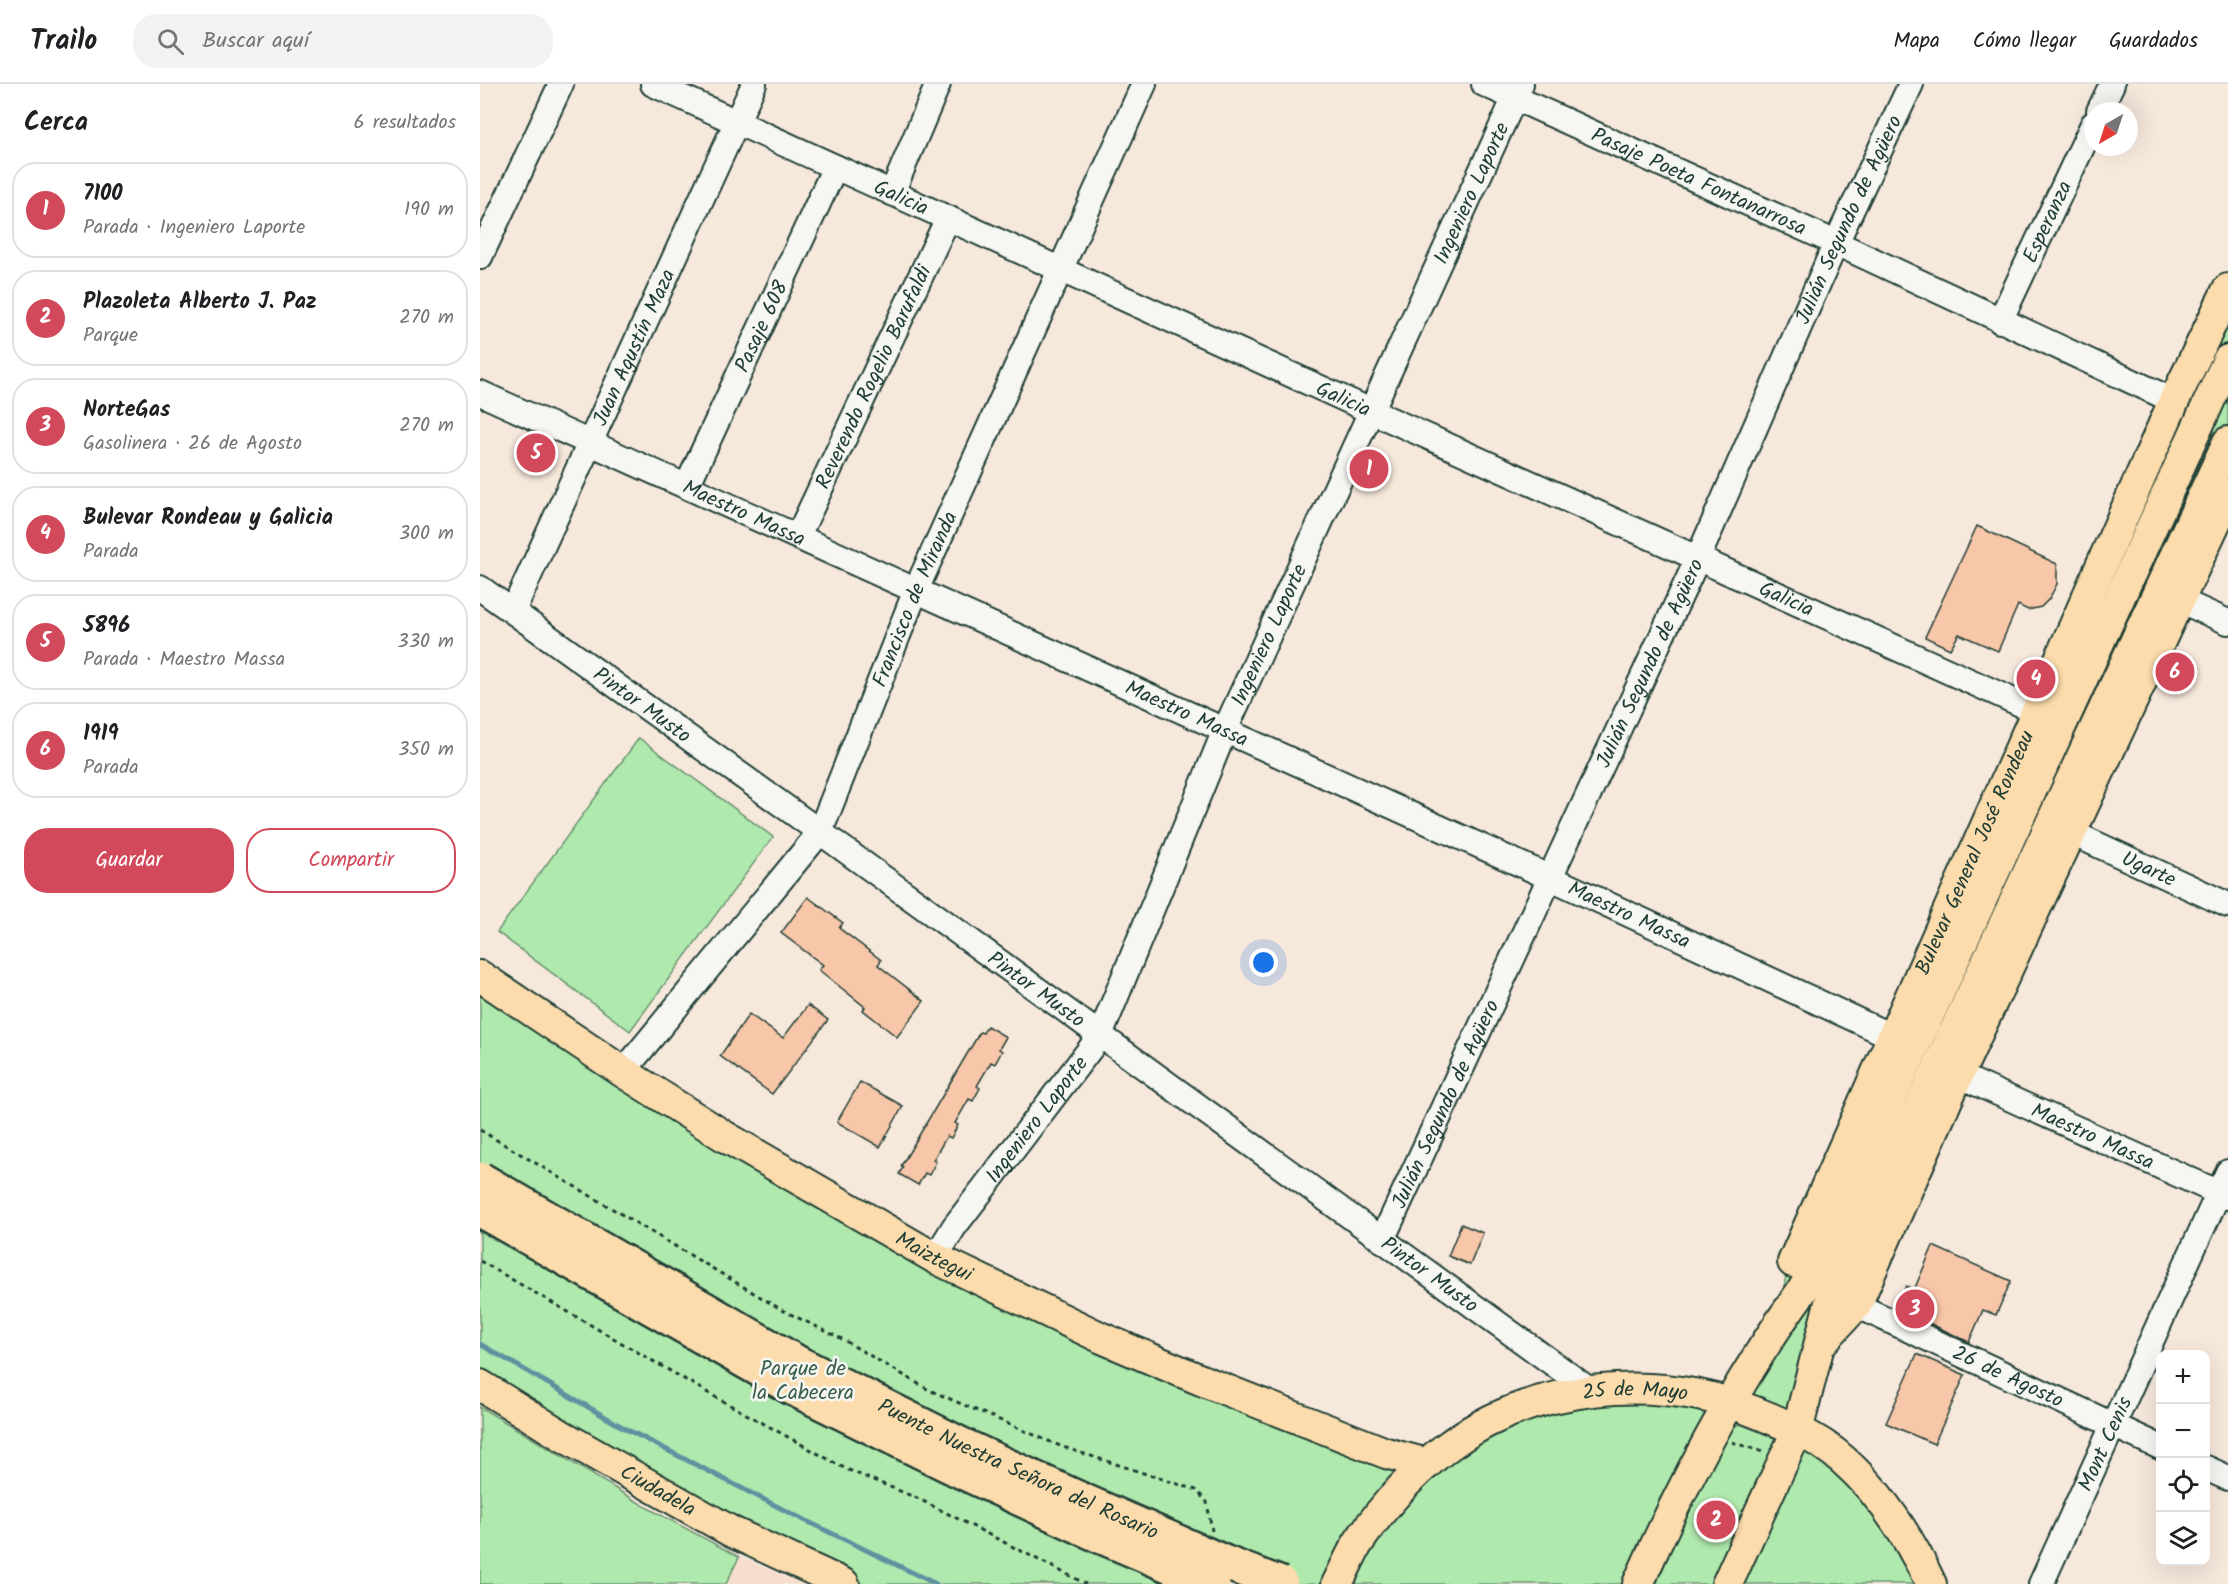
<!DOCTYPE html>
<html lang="es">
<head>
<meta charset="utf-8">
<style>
  body { margin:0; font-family:Kalam,sans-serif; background:#f2f2f2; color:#202124 }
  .controls { position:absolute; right:18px; bottom:18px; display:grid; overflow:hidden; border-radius:12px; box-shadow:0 6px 24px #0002 }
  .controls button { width:54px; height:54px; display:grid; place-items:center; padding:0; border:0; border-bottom:2px solid #e0e0e0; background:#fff; color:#202124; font:30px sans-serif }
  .compass { position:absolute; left:1604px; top:18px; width:54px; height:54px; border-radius:50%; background:#fff; box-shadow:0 6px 24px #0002; rotate:219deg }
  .you { position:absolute; left:784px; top:879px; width:21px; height:21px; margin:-15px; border:4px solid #fff; border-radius:50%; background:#1a73e8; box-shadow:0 0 0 9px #1a73e833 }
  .badge { display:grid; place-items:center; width:39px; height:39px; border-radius:50%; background:#d1495b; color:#fff; font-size:20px; font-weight:700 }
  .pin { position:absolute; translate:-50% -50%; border:3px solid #fff; box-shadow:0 2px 6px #0006 }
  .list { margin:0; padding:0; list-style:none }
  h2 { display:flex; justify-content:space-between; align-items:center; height:78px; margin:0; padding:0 24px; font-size:26px }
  h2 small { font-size:20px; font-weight:400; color:#757577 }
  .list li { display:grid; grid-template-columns:39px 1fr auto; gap:18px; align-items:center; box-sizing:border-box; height:96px; margin:0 12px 12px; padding:0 12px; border:2px solid #e0e0e0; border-radius:24px }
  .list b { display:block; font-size:22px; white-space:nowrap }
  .list p { margin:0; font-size:20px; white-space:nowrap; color:#757577 }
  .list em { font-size:20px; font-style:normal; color:#757577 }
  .actions { display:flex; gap:12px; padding:18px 24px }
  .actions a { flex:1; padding:14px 0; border:2px solid #d1495b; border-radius:24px; text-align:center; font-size:21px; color:#d1495b }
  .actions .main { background:#d1495b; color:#fff }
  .icon { flex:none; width:33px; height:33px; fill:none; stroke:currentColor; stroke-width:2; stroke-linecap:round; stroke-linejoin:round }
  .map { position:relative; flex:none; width:1748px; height:1500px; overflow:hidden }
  header { display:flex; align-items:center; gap:36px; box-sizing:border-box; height:84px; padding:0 30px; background:#fff; border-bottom:2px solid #e0e0e0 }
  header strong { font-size:28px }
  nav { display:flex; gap:33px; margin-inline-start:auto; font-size:21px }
  .search { width:420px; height:54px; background:#f2f2f2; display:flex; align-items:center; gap:15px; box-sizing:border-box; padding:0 21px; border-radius:24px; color:#757577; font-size:22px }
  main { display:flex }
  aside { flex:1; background:#fff }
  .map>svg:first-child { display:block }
</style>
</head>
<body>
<header>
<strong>Trailo</strong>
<div class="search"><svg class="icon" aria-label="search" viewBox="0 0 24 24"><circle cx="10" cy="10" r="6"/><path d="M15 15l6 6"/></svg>Buscar aquí</div>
<nav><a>Mapa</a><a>Cómo llegar</a><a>Guardados</a></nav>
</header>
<main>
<aside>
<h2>Cerca<small>6 resultados</small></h2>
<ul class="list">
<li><span class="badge">1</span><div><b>7100</b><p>Parada · Ingeniero Laporte</p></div><em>190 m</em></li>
<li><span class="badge">2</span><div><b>Plazoleta Alberto J. Paz</b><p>Parque</p></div><em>270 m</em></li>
<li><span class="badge">3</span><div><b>NorteGas</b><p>Gasolinera · 26 de Agosto</p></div><em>270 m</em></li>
<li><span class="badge">4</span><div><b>Bulevar Rondeau y Galicia</b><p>Parada</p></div><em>300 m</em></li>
<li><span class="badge">5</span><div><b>5896</b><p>Parada · Maestro Massa</p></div><em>330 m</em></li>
<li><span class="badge">6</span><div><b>1919</b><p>Parada</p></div><em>350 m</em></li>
</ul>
<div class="actions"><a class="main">Guardar</a><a>Compartir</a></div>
</aside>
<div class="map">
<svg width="1748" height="1500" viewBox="0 0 1748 1500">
  <rect width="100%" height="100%" fill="#f7e8dc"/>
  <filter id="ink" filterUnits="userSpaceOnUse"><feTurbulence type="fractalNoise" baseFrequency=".0167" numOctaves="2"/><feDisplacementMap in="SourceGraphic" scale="12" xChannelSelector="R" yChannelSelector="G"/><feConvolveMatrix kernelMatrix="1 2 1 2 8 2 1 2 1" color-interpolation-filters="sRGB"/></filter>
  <g filter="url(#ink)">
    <path fill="#f7decc" d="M259 1473 323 1500H246Z"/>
    <path fill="#b0e9ad" stroke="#689370" stroke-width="1.5" d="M1748 205V411L1340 1261 1317 1346 1337 1356 1451 1500H1247L1317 1347 1249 1317 1158 1500H364L0 1301V892L455 1174 947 1380 1066 1316 1249 1317 1301 1236 1305 1196 1556 627Z
      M159 654 293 753 150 947 17 848Z
      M0 1323 166 1423 259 1473 246 1500H0Z
      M1260 1340 1297 1355 1238 1500H1176L1241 1354 1250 1344Z"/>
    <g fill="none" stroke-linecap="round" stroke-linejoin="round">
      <path stroke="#5e92a1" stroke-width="5" d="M0 1260 146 1345 312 1430 456 1500"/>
    </g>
    <path fill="#f8c6a8" stroke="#1f3d34" stroke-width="1.5" d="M1497 442 1577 480V500L1569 515 1561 523 1548 526 1538 521 1518 567 1479 550 1470 565 1445 553Z
      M328 813 363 839 359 844 401 876 398 881 444 917 417 953 383 926 385 923 339 886 343 881 301 849Z
      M328 921 348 936 292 1010 240 972 269 930 303 954Z
      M507 942 526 953 519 965 522 967 515 980 511 978 497 1002 500 1004 493 1017 489 1015 475 1039 478 1041 471 1054 467 1052 453 1076 456 1078 449 1091 445 1089 438 1101 419 1090 423 1083 421 1082 500 948 503 949Z
      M380 998 423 1022 400 1063 357 1038Z
      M981 1140 1003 1149 990 1181 968 1172Z
      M1453 1162 1531 1197 1516 1231 1503 1226 1489 1258 1417 1224 1426 1202 1434 1206Z
      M1437 1270 1485 1291 1454 1360 1406 1339Z"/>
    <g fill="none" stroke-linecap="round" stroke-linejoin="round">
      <g stroke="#1f3d34" stroke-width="28">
        <g id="minor">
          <path id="s1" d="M173 0 891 327 1556 627"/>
          <path id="s2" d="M1004 0 1356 159 1694 317"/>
          <path d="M1619 27 1632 0"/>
          <path d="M412 109 458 0"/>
          <path d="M0 173 81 0"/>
          <path id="s3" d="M1520 237 1613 40"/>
          <path id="s4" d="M0 309 1071 794 1413 953"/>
          <path id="s5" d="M207 402 355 83"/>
          <path id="s6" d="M318 452 468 134"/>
          <path id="s7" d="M0 504 340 748 1111 1307"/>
          <path d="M1699 516 1748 538"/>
          <path id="s8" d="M33 527 274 0"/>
          <path id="s9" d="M1590 748 1748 821"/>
          <path id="s10" d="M143 988 340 748 436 506 664 0"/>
          <path id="s11" d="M1478 991 1748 1113"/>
          <path id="s12" d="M902 1156 1218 474 1356 159 1431 0"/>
          <path id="s13" d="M455 1174 474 1143 620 952 745 646 1041 0"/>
          <path id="s14" d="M1376 1221 1680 1363"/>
          <path d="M1726 1384 1748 1394"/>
          <path id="s15" d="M1561 1500 1748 1088"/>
        </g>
      </g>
      <g stroke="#1f3d34" stroke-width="34">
        <g id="major">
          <path id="s16" d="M0 892 143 988 244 1052 455 1174 622 1254 721 1296 906 1369 947 1380"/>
          <path id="s17" d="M1313 1178 1694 317 1748 205"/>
          <path d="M1342 1258 1376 1221 1478 991 1748 411"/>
          <path id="s18" d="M0 1301 81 1351 252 1448 364 1500"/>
          <path id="s19" d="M857 1500C865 1485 871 1469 880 1456 904 1421 934 1388 967 1363 1053 1299 1176 1288 1275 1328 1305 1340 1337 1353 1362 1375 1401 1409 1429 1453 1451 1500"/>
          <path d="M1158 1500C1204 1396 1257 1296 1324 1204L1748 276"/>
          <path d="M1247 1500 1317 1347 1352 1211 1748 358"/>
        </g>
      </g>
      <path stroke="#1f3d34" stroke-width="3" stroke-dasharray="4.5 4.5" stroke-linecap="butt" d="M0 1046 304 1227 360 1254 449 1306 580 1362 716 1406 727 1418 732 1447
        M0 1177 230 1310 366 1385 437 1414 606 1500
        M1252 1358 1283 1368"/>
      <use href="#minor" stroke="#f6f6f2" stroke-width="24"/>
      <use href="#major" stroke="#fcdcac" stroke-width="30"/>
      <g stroke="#1f3d34" stroke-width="38" stroke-linecap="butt">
        <g id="highway-bridge">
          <path id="s20" d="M0 1095 318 1279 480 1360 602 1416 746 1479 801 1500"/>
          <path d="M0 1126 312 1304 474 1384 620 1452 733 1500"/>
        </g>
      </g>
      <use href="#highway-bridge" stroke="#fcdcac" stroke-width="33"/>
    </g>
  </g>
  <g text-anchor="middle" stroke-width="5" stroke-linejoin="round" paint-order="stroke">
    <g font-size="21" fill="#1f3d34" stroke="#f6f6f2">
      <text dy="7" stroke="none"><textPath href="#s2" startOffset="236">Pasaje Poeta Fontanarrosa</textPath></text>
      <text dy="7" stroke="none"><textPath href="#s13" startOffset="1198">Ingeniero Laporte</textPath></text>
      <text dy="7" stroke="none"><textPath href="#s1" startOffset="273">Galicia</textPath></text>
      <text dy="7" stroke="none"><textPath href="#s12" startOffset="1122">Julián Segundo de Agüero</textPath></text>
      <text dy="7" stroke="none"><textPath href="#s3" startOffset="110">Esperanza</textPath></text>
      <text dy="7" stroke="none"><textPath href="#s5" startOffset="176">Pasaje 608</textPath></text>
      <text dy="7" stroke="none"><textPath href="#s8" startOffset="290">Juan Agustín Maza</textPath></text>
      <text dy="7" stroke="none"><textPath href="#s6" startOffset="176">Reverendo Rogelio Barufaldi</textPath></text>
      <text dy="7" stroke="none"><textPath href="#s1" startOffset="759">Galicia</textPath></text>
      <text dy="7" stroke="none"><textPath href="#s4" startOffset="290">Maestro Massa</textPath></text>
      <text dy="7" stroke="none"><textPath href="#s10" startOffset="562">Francisco de Miranda</textPath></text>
      <text dy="7" stroke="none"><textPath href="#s1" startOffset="1245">Galicia</textPath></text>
      <text dy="7" stroke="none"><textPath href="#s13" startOffset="712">Ingeniero Laporte</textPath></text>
      <text dy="7" stroke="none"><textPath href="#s12" startOffset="636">Julián Segundo de Agüero</textPath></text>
      <text dy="7" stroke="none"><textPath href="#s7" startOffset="200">Pintor Musto</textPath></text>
      <text dy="7" stroke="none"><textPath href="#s4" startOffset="776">Maestro Massa</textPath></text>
      <text dy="7" stroke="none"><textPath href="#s17" startOffset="448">Bulevar General José Rondeau</textPath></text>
      <text dy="7" stroke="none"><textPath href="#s9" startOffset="87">Ugarte</textPath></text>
      <text dy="7" stroke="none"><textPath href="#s4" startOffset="1262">Maestro Massa</textPath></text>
      <text dy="7" stroke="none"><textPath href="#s7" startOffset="686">Pintor Musto</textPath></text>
      <text dy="7" stroke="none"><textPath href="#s12" startOffset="150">Julián Segundo de Agüero</textPath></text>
      <text dy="7" stroke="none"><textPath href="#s13" startOffset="172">Ingeniero Laporte</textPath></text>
      <text dy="7" stroke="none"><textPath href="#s11" startOffset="148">Maestro Massa</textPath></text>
      <text dy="7" stroke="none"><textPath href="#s16" startOffset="534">Maiztegui</textPath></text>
      <text dy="7" stroke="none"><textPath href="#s7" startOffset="1172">Pintor Musto</textPath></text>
      <text dy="7" stroke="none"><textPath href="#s14" startOffset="168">26 de Agosto</textPath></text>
      <text dy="7" stroke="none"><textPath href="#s19" startOffset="378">25 de Mayo</textPath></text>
      <text dy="7" stroke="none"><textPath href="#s15" startOffset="154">Mont Cenis</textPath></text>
      <text dy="7" stroke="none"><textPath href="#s20" startOffset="612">Puente Nuestra Señora del Rosario</textPath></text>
      <text dy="7" stroke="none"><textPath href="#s18" startOffset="207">Ciudadela</textPath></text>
    </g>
    <g font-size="21" fill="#3c5f4c" stroke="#f6f6f2">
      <text x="323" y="1291">Parque de<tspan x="323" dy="24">la Cabecera</tspan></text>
    </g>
  </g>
</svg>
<div class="controls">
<button>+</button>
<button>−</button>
<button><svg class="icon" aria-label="locate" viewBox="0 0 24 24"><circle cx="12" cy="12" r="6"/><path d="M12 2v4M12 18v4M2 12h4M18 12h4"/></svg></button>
<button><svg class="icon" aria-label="layers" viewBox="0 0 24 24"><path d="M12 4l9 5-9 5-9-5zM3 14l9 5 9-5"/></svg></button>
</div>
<svg class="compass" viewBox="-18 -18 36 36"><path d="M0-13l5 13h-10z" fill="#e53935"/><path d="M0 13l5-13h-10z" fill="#757577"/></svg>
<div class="you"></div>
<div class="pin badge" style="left:889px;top:385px">1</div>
<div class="pin badge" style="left:1236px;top:1436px">2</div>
<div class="pin badge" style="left:1435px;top:1225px">3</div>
<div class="pin badge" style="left:1556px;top:595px">4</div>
<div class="pin badge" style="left:56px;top:369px">5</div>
<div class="pin badge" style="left:1695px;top:588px">6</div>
</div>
</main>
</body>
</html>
